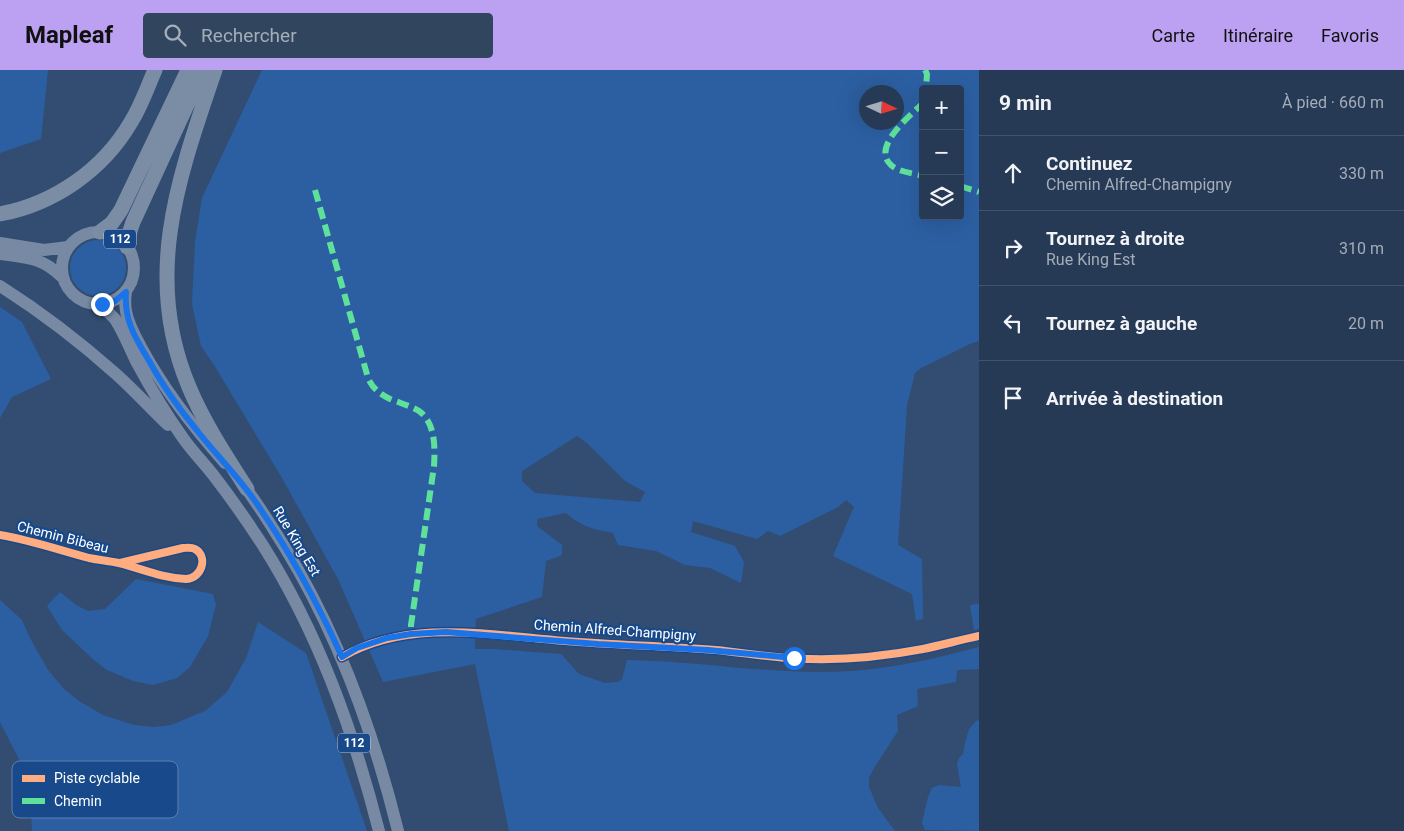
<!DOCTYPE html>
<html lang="fr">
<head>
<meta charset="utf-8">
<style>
  body { margin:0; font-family:Roboto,sans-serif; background:#32455f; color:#f1f3f6 }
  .controls { position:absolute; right:15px; top:15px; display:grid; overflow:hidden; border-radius:5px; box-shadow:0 5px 20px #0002 }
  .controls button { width:45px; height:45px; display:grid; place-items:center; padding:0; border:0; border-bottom:1px solid #42546c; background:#263a55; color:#f1f3f6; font:25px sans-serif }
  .compass { position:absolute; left:859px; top:15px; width:45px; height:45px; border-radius:50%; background:#263a55; box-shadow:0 5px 20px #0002; rotate:94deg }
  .stop { position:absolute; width:15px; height:15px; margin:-11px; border:4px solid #1a73e8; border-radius:50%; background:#fff }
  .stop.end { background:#1a73e8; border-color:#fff; box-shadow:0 1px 5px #0008 }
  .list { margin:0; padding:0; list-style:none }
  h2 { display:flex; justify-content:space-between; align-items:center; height:65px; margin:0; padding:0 20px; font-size:21px }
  h2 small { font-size:16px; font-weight:400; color:#a4adb9 }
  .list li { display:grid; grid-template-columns:32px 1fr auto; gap:15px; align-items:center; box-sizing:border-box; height:75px; padding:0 20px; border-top:1px solid #42546c }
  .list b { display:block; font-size:19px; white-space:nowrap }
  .list p { margin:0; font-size:16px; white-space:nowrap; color:#a4adb9 }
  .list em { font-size:16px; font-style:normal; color:#a4adb9 }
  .icon { flex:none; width:28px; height:28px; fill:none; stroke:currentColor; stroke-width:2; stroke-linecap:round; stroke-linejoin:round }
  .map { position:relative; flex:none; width:979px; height:761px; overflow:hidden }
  header { display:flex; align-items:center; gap:30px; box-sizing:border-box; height:70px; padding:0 25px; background:#bca0f2; color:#111 }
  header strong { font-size:24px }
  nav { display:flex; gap:28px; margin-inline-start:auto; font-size:18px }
  .search { width:350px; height:45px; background:#32455f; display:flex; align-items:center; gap:12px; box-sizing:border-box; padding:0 18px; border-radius:5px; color:#a4adb9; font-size:19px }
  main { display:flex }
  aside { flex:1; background:#263a55 }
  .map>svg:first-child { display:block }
</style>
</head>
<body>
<header>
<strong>Mapleaf</strong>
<div class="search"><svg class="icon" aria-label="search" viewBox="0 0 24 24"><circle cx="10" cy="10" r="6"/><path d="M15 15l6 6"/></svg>Rechercher</div>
<nav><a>Carte</a><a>Itinéraire</a><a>Favoris</a></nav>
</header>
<main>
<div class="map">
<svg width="979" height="761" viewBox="0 0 979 761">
  <rect width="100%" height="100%" fill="#324d71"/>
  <path fill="#2c5fa2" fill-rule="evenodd" d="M0 0H48L41 69 0 83Z
    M262 0H979V271L972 273 921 298 915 303 907 335 898 475 922 489 923 549 916 551 912 524 833 486 854 437 846 430 838 437 780 466 768 461 757 469 693 451 691 462 735 476 744 492 741 513 710 498 685 495 656 481 618 475 613 463C593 459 582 457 566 443L537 449V456L562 475V485L546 491 542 527 476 549 475 579H493L561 584 579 604 605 613 618 612 622 609 627 590C702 591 777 606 852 601 895 598 937 588 979 577V599L957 600 956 612 917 619 918 636 897 645 898 661 874 698 869 708V717L878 738 895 761H509L475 594 383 612 338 509 282 408 214 295 201 276 192 234 195 172 202 128ZM923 19H960V146H923ZM866 22H896V52H866ZM577 366 588 374 625 411 645 422 640 432 535 423 522 411V401Z
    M70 198a28 28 0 1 1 56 0a28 28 0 1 1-56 0Z
    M0 237 22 252 51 309 12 327 0 348Z
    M136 509 213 524 216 535 208 566 190 597 177 608 153 615 133 611 107 600 95 591 62 560 47 536 60 522 76 535 88 541 105 539Z
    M0 530 22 550 31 570 48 600 64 619 79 631 103 645 134 655 154 657 171 655 205 641 227 622 246 588 258 552 306 583 367 761H32L30 724 24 699 0 652Z
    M979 534V559L974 560 970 535Z
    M979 650V761L925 760 922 753 928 727 932 718 939 715 961 717 957 694 959 688 963 684 965 673 969 659 976 651Z"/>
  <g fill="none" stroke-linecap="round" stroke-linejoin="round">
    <path stroke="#798da5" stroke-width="9" d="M0 465C30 470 59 480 89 488 99 490 109 491 119 493 143 499 161 508 186 509 201 509 209 487 195 479 191 477 187 478 183 478L120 493"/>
    <path stroke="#798da5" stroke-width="10" d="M342 587C410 548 490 565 565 571 615 575 666 576 716 580 747 583 779 589 810 589 848 590 886 586 923 579 942 575 960 570 979 566"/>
    <path stroke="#788aa3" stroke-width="12" d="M62 198a36 36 0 1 1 72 0a36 36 0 1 1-72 0Z
      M0 173 44 180 68 177
      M0 184C28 188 41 187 62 207
      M0 216C41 242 80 272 116 304 134 320 150 338 168 355
      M126 222C125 228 125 235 126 241 128 254 135 266 141 277 164 320 193 357 225 393
      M98 235 109 243 115 249C124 263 130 279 137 293 151 319 166 344 183 368 192 381 204 393 214 406 231 428 247 451 262 474 318 562 353 660 379 761
      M241 412C257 432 270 454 284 476 338 564 373 660 398 761"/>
    <path stroke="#7a8da4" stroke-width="15" d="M215 0C179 106 142 206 189 317 204 353 226 386 247 419
      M0 144C54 134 103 100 131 52 141 36 147 18 155 0
      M100 162 112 153 121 140 188 0
      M127 177 129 164 133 152 203 0"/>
    <path stroke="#60e19b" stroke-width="6" stroke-dasharray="12 6" stroke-linecap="butt" d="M925 0 927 4 926 19
      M923 31 922 34C911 45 872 76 890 94 897 102 913 103 923 106
      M960 116 979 122
      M315 120 368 308C373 319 380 324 390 329 400 333 411 336 419 341 436 353 435 379 434 396L411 555V564"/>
    <g stroke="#18498b" stroke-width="11">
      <path id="cycleway" d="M0 465C30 470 59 480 89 488 99 490 109 491 119 493 143 499 161 508 186 509 201 509 209 487 195 479 191 477 187 478 183 478L120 493
        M342 587C410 548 490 565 565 571 615 575 666 576 716 580 747 583 779 589 810 589 848 590 886 586 923 579 942 575 960 570 979 566"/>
    </g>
    <use href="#cycleway" stroke="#ffac80" stroke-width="8"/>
  </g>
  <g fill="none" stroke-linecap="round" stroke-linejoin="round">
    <path stroke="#1a73e8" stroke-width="6" d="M102 234 115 231 126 222C124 249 134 266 148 289 161 313 177 336 195 358 215 384 239 407 257 434 290 482 318 534 342 587L357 578 387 568 411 564 446 562 598 574 708 580 794 588"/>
  </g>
  <g text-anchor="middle" stroke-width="4.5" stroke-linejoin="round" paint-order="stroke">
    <g fill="#18498b" stroke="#bac8dc" stroke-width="1">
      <rect x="104" y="159.5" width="32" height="19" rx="4"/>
      <rect x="338" y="663.5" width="32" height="19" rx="4"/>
    </g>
    <g font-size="12" font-weight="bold" fill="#fff">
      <text x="120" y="173">112</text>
      <text x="354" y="677">112</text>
    </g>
    <g font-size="14" fill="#fff" stroke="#18498b">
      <text transform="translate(63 467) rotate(14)" y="5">Chemin Bibeau</text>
      <text transform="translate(297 471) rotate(59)" y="5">Rue King Est</text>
      <text transform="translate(615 560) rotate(4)" y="5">Chemin Alfred-Champigny</text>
    </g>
  </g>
  <rect x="12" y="691" width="166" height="57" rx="8" fill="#18498b" stroke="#5d80ae" stroke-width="1"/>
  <rect x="22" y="705" width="23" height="7" fill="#ffac80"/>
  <rect x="22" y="728" width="23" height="6" fill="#60e19b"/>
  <g font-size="14" fill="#fff">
    <text x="54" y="713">Piste cyclable</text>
    <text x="54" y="736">Chemin</text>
  </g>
</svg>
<div class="controls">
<button>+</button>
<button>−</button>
<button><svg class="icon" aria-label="layers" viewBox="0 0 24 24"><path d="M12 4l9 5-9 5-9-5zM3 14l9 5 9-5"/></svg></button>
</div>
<svg class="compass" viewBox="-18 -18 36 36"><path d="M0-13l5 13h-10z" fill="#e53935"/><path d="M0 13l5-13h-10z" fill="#a4adb9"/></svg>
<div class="stop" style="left:794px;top:588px"></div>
<div class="stop end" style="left:102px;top:234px"></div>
</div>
<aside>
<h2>9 min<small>À pied · 660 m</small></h2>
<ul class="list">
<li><svg class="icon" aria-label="ahead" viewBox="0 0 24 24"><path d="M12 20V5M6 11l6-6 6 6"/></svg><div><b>Continuez</b><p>Chemin Alfred-Champigny</p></div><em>330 m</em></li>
<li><svg class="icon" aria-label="right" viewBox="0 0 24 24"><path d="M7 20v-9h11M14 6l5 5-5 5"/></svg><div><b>Tournez à droite</b><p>Rue King Est</p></div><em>310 m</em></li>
<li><svg class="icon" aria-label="left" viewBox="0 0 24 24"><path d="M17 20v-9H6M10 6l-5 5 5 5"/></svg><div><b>Tournez à gauche</b></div><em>20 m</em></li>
<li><svg class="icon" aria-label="arrive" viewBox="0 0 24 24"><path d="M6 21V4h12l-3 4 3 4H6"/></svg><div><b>Arrivée à destination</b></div></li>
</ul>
</aside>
</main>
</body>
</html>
